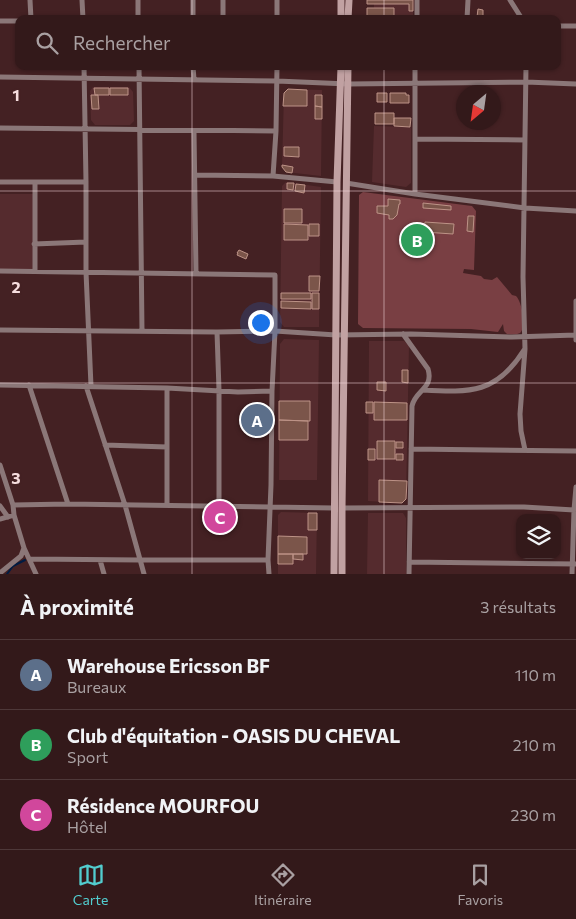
<!DOCTYPE html>
<html lang="fr">
<head>
<meta charset="utf-8">
<style>
  body { margin:0; font-family:Commissioner,sans-serif; background:#3b2223; color:#f1f3f6 }
  .controls { position:absolute; right:15px; bottom:15px; display:grid; overflow:hidden; border-radius:10px; box-shadow:0 1px 4px #0004 }
  .controls button { width:45px; height:45px; display:grid; place-items:center; padding:0; border:0; border-bottom:1px solid #4e3839; background:#33191a; color:#f1f3f6; font:25px sans-serif }
  .compass { position:absolute; left:456px; top:85px; width:45px; height:45px; border-radius:50%; background:#33191a; box-shadow:0 1px 4px #0004; rotate:209deg }
  .you { position:absolute; left:260px; top:322px; width:18px; height:18px; margin:-12px; border:4px solid #fff; border-radius:50%; background:#1a73e8; box-shadow:0 0 0 8px #1a73e833 }
  .badge { display:grid; place-items:center; width:32px; height:32px; border-radius:50%; background:#52cdcf; color:#fff; font-size:16px; font-weight:700 }
  .pin { position:absolute; translate:-50% -50%; border:2px solid #fff; box-shadow:0 1px 5px #0006 }
  .list { margin:0; padding:0; list-style:none }
  h2 { display:flex; justify-content:space-between; align-items:center; height:65px; margin:0; padding:0 20px; font-size:21px }
  h2 small { font-size:16px; font-weight:400; color:#a9a0a2 }
  .list li { display:grid; grid-template-columns:32px 1fr auto; gap:15px; align-items:center; box-sizing:border-box; height:70px; padding:0 20px; border-top:1px solid #4e3839 }
  .list b { display:block; font-size:19px; white-space:nowrap }
  .list p { margin:0; font-size:16px; white-space:nowrap; color:#a9a0a2 }
  .list em { font-size:16px; font-style:normal; color:#a9a0a2 }
  .icon { flex:none; width:28px; height:28px; fill:none; stroke:currentColor; stroke-width:2; stroke-linecap:round; stroke-linejoin:round }
  .map { position:relative; flex:none; width:576px; height:574px; overflow:hidden }
  .search { position:absolute; background:#33191a; box-shadow:0 1px 4px #0004; left:15px; right:15px; top:15px; height:55px; display:flex; align-items:center; gap:12px; box-sizing:border-box; padding:0 18px; border-radius:10px; color:#a9a0a2; font-size:19px }
  .sheet { height:275px; background:#33191a }
  nav { display:flex; justify-content:space-around; align-items:center; box-sizing:border-box; height:70px; border-top:1px solid #4e3839; background:#33191a; font-size:14px; color:#a9a0a2 }
  nav a { display:grid; justify-items:center; gap:2px }
  nav .on { color:#52cdcf }
  .map>svg:first-child { display:block }
</style>
</head>
<body>
<div class="map">
<svg width="576" height="574" viewBox="0 0 576 574">
  <rect width="100%" height="100%" fill="#442123"/>
  <path fill="#552b2e" d="M374 0H413V16L410 19H374Z
    M93 87H129L133 92 134 121 130 125H95L91 120 90 91Z
    M288 89 322 90 321 176 286 172 282 167 284 93Z
    M374 126 411 127V183L406 187 372 182Z
    M286 182 321 187 319 327H284L280 322 282 186Z
    M0 194H33V271L0 270Z
    M284 339 319 340 317 480H279L280 344Z
    M369 341H404L409 345 406 499 402 503 368 501Z
    M281 512 317 513 316 574H278V515Z
    M368 513H403L406 518V574H367Z"/>
  <path fill="#793f43" d="M363 192 472 206 476 211 474 270 464 269 463 273 481 276 484 279 492 280 497 277 512 295 516 296C522 302 527 327 520 333 517 335 511 334 507 334L504 331 503 324 498 332 471 329 363 328 358 324 359 195Z"/>
  <g fill="none" stroke-linecap="round" stroke-linejoin="round">
    <path stroke="#001b42" stroke-width="2" d="M7 574 13 566 25 560"/>
  </g>
  <path fill="#7b554a" stroke="#bd9387" d="M367 0H413V11H409V4H367Z
    M367 8H394V19H367Z
    M478 9 483 10V17H477Z
    M94 88H109V95H95Z
    M110 88H128V95H110Z
    M288 89 307 90V106H283L284 93Z
    M377 93H387V102H377Z
    M390 93H406V95H409V103H390Z
    M91 95H98L99 109H92Z
    M315 95H322V107L315 106Z
    M315 106 322 107V119H315Z
    M375 113H394V124H375Z
    M394 118H411L410 127 394 126Z
    M284 147H299V157L284 156Z
    M282 165 293 167 292 173 286 172 282 167Z
    M287 183H294L293 190 287 189Z
    M296 184 305 185 304 193 295 191Z
    M388 199 400 200V204H399L397 215 393 219H389V215L377 213V206H388Z
    M423 203 451 206V210L423 208Z
    M284 209H302V223H284Z
    M468 216H474L473 232 467 231Z
    M425 222 454 224 453 234 424 232Z
    M284 224 308 225V240H284Z
    M309 224H319V236H309Z
    M239 250 248 254 246 259 237 255 238 253H237Z
    M309 276H320L319 291H309Z
    M281 293H311V299H281Z
    M312 293H319V309H312Z
    M281 301 311 302V309L281 308Z
    M402 370H408V383L402 382Z
    M377 382H386V391L377 390Z
    M279 401H310V421L279 420Z
    M366 402H373V413H366Z
    M374 402 407 403V420H374Z
    M279 420 308 421V440H279Z
    M377 441H395V459H377Z
    M396 442H403V448H396Z
    M368 449H375V460H368Z
    M396 454H403V460H396Z
    M379 480 407 481 406 499 402 503 379 502Z
    M308 513H317V530H308Z
    M278 536 307 537V554H278Z
    M278 554H293V564H278Z
    M293 554H303V560L293 559Z"/>
  <g fill="none" stroke-linecap="round" stroke-linejoin="round">
    <path stroke="#8b7778" stroke-width="5" d="M30 0 31 19
      M82 0 83 19
      M138 0V19
      M193 0V19
      M510 0 522 19
      M223 19V0
      M277 19V0
      M417 19V0
      M467 19 468 0
      M0 21H19
      M557 26H576
      M84 66 86 182V272L91 386
      M139 66 142 331
      M193 66 194 80
      M0 77 277 81 348 84 526 82 576 84
      M0 128 276 131
      M194 131 196 273
      M415 139 525 140
      M195 175 273 176 337 182
      M273 176 276 131 277 66
      M0 182H86
      M35 182V271
      M346 183 415 194 525 208 576 211
      M415 194V66
      M34 244 86 242
      M0 271 275 275V331L272 391 271 485 268 560 269 574
      M576 301V340
      M0 330 217 332 275 331 336 335 411 334 512 337 576 335
      M217 332 219 390V506
      M403 334 428 369C434 389 415 390 412 406L409 574
      M0 385 167 388 238 392 272 391
      M29 385 68 504
      M86 386 125 505 144 574
      M423 390C471 393 497 393 524 350
      M105 445 167 447
      M411 449 576 451
      M525 450 521 431 520 414 525 349 523 277 526 66
      M0 465 13 505 14 515 24 548 36 574
      M13 505 68 504 334 508
      M167 505V388
      M0 506 8 517
      M342 508 524 507 574 510
      M0 519 14 515
      M29 559 140 560H268
      M100 560 104 574
      M409 562 576 564
      M0 573 21 556 24 548
      M572 574 574 510 576 487"/>
    <path stroke="#c1a1a2" stroke-width="7" d="M341 19V0
      M348 19 349 0
      M334 574 337 182 341 66
      M342 574V508L348 66"/>
  </g>
  <path fill="none" stroke="#f6ddde" stroke-width="1" stroke-opacity="0.55" d="M192 0V19M384 0V19M192 66V574M384 66V574M0 191H576M0 383H576"/>
  <g font-size="16" text-anchor="middle" font-weight="bold" fill="#f6ddde" stroke="#442123" stroke-width="4" stroke-linejoin="round" paint-order="stroke">
    <text x="16" y="101">1</text>
    <text x="16" y="293">2</text>
    <text x="16" y="484">3</text>
  </g>
</svg>
<div class="controls">
<button><svg class="icon" aria-label="layers" viewBox="0 0 24 24"><path d="M12 4l9 5-9 5-9-5zM3 14l9 5 9-5"/></svg></button>
</div>
<svg class="compass" viewBox="-18 -18 36 36"><path d="M0-13l5 13h-10z" fill="#e53935"/><path d="M0 13l5-13h-10z" fill="#a9a0a2"/></svg>
<div class="you"></div>
<div class="pin badge" style="left:257px;top:420px;background:#5c6f8a">A</div>
<div class="pin badge" style="left:417px;top:240px;background:#2e9e5b">B</div>
<div class="pin badge" style="left:220px;top:517px;background:#d1479c">C</div>
<div class="search"><svg class="icon" aria-label="search" viewBox="0 0 24 24"><circle cx="10" cy="10" r="6"/><path d="M15 15l6 6"/></svg>Rechercher</div>
</div>
<section class="sheet">
<h2>À proximité<small>3 résultats</small></h2>
<ul class="list">
<li><span class="badge" style="background:#5c6f8a">A</span><div><b>Warehouse Ericsson BF</b><p>Bureaux</p></div><em>110 m</em></li>
<li><span class="badge" style="background:#2e9e5b">B</span><div><b>Club d'équitation - OASIS DU CHEVAL</b><p>Sport</p></div><em>210 m</em></li>
<li><span class="badge" style="background:#d1479c">C</span><div><b>Résidence MOURFOU</b><p>Hôtel</p></div><em>230 m</em></li>
</ul>
</section>
<nav>
<a class="on"><svg class="icon" aria-label="map" viewBox="0 0 24 24"><path d="M3 6l6-2 6 2 6-2v14l-6 2-6-2-6 2zM9 4v14M15 6v14"/></svg>Carte</a>
<a><svg class="icon" aria-label="directions" viewBox="0 0 24 24"><path d="M12 3l9 9-9 9-9-9zM9 14v-3h6M13 9l2 2-2 2"/></svg>Itinéraire</a>
<a><svg class="icon" aria-label="saved" viewBox="0 0 24 24"><path d="M7 4h10v16l-5-4-5 4z"/></svg>Favoris</a>
</nav>
</body>
</html>
